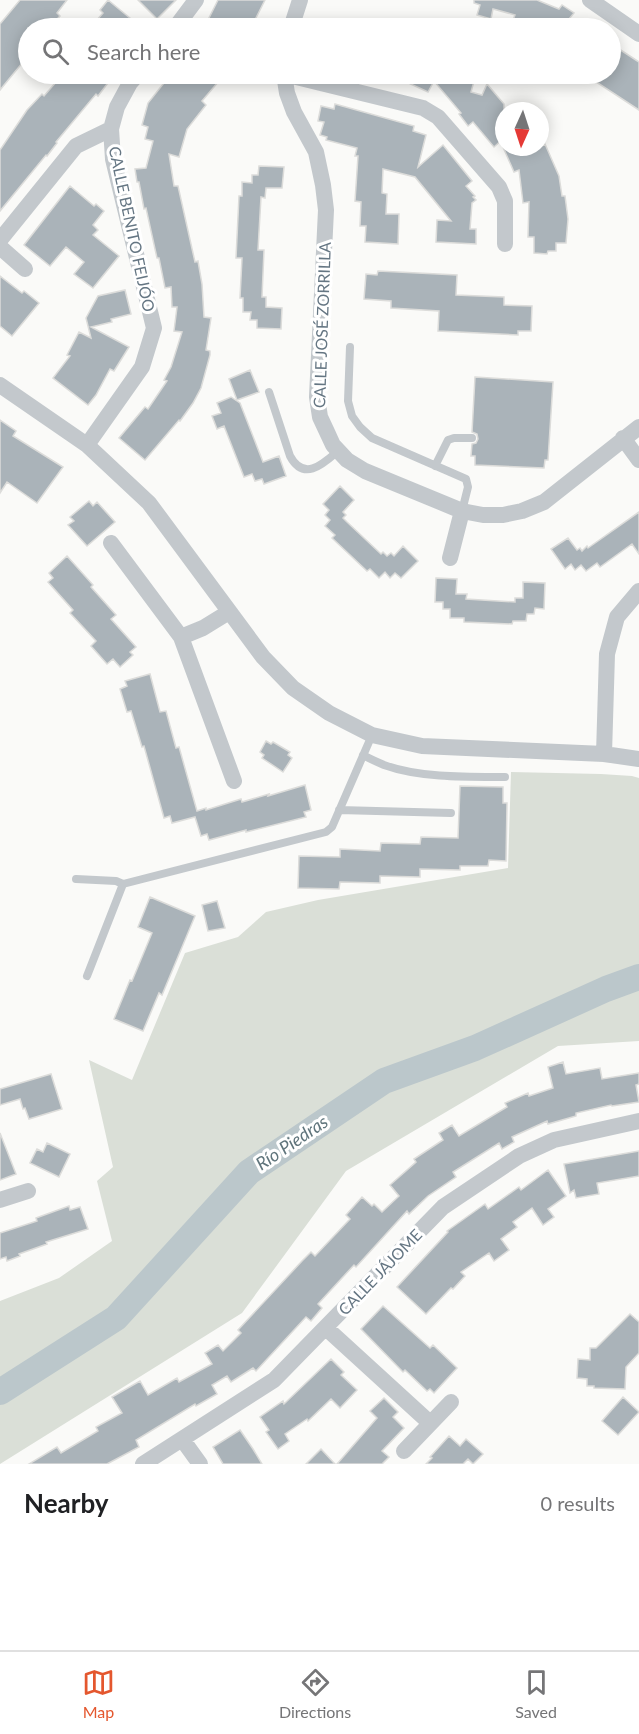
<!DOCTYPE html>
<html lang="en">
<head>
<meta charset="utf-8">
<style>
  body { margin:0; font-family:Lato,sans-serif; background:#f2f2f2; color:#202124 }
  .compass { position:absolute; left:495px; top:102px; width:54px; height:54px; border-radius:50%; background:#fff; box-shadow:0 3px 15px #0003; rotate:183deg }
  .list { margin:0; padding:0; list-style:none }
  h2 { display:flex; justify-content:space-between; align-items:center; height:78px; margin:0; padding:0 24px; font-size:26px }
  h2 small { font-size:20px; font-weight:400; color:#757577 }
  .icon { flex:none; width:33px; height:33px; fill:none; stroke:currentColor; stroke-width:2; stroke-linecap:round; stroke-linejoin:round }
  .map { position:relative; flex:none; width:639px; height:1464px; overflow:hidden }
  .search { position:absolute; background:#fff; box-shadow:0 3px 15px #0003; left:18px; right:18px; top:18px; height:66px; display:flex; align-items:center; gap:15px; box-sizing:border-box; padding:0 21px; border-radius:33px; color:#757577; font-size:22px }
  .sheet { height:186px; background:#fff }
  nav { display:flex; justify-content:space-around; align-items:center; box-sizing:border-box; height:84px; border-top:2px solid #e0e0e0; background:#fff; font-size:16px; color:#757577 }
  nav a { display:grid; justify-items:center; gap:3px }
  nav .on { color:#e4572e }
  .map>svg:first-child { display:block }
</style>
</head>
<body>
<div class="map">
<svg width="639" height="1464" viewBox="0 0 639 1464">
  <rect width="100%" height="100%" fill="#fafaf8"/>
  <path fill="#dadfd7" d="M511 772 601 774 632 776 639 778V1041L558 1046 346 1171 242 1313 0 1464V1301L59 1278 112 1241 97 1181 113 1167 89 1060 132 1080 185 953 238 937 266 912 318 900 508 868Z"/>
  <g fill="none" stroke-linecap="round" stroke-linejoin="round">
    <path stroke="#bbc7cb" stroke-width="26" d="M0 1392 116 1318 249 1172 384 1081 475 1048 606 989 639 977"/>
  </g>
  <path fill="#aab3b9" stroke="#dcdcda" stroke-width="1.5" d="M20 0H67L57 13 60 16 49 28H28V56L0 90V24Z
    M108 0 142 28H90L103 13 100 10Z
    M138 0H176L157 19Z
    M218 0H265L256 18 276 28H205L211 19 209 18Z
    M474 0H537L559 9 562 5 574 13 569 19 582 28H520L511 25 515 15 493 9 491 19 477 15 480 5 474 3Z
    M616 47 639 62V110L584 74H610V56Z
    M63 74H104L111 79 98 96 96 94 56 142 57 143 47 156 46 155 0 211V150L27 110 42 94 44 96Z
    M171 74H225L202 101 206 105 187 129 179 157 169 154 174 186H178L195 262 198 261 202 284 204 317 211 318 206 350 210 351V355L201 388 193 403 180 421 179 420 145 460 119 438 145 407 148 409 167 381 164 380 171 367 182 332 174 331 177 307H172L171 287 165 288 159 258H157L146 208 144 209 139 182H137L135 169 146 168 153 141 145 139 148 127 142 125 148 103Z
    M389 74H476L471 92 482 95 487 84 504 104V138L494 147 473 122 468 126 459 114 461 113 434 81 428 92Z
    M335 104 414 126 413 131 426 135 418 167 443 145 472 181 466 186 475 196 473 197 476 200 472 203 470 229H476V244L436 242 437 220 451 221 415 177 383 169 382 193 387 194 386 214H399L398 244 365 242 366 226H360L361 202 355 201 358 156H355L357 148 326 140 327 137 320 135 324 122 318 121 321 106 334 109Z
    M545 144 559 176 562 196H565L568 219 566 243H556V251H548L547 254 534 253V237H528L529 202 523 203 519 170 514 172 503 147H540Z
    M259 166 284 167 282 188H266L265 198 261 197 258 250H264L262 297H266V307L282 308 281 329 257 328V320H250L251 312H243V298H240L242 258H236L239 196H242V182L252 183V175H258Z
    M70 186 94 206 96 204 104 211 93 225 98 230 93 235 119 256 93 288 74 274 84 262 66 247 50 266 24 245Z
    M378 271 457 275 456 295 504 297V305L532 306 531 331H518V335L438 331 439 311 391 308V301L364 299 366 274 377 275Z
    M0 276 22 293 24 291 39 303 12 336 0 326Z
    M125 290 131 314 111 319 112 322 91 327 129 347 114 371 110 369 96 395 88 405 53 378 70 356 67 355 79 332 91 338 86 318 98 296Z
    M250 370 259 392 237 400 229 379Z
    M475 377 553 382 548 460H545L544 468 475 465V456H471L472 444 476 443 478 439 477 434 472 432Z
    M231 397 240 403 263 462 279 456 286 476 264 484 262 479 255 481 252 474 244 477 224 426 217 429 212 416 221 413 217 403Z
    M0 420 16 431 13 436 63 467 37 503 7 482 0 493Z
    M340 486 354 500 343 512 346 515 343 518 347 522 381 554 383 552 387 556 391 553 394 556 403 546 418 561 401 578 395 573 390 578 385 572 379 578 370 569 367 571 332 538 335 535 325 526 330 520 325 515 329 510 323 504Z
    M89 501 93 506 97 502 115 522 87 546 68 525 74 521 70 517Z
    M639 512V554L632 544 600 567 597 563 586 571 581 565 575 570 571 564 565 569 551 549 568 538 577 550 580 548 582 551 587 546 588 548Z
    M67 556 93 585 91 587 116 615 111 619 136 647 130 652 133 655 120 667 113 659 107 664 91 646 96 641 70 613 73 610 48 582 53 578 49 573Z
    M436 578 457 579 456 594H467L466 599 515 602V598H523V582L545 583 544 609 535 608 534 614H527L526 621H513L512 624 464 622V618H450V609H443V602H435Z
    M150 674 160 712 166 711 176 748 179 747 197 811 206 808V810L241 799 242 802 269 794 268 796 305 785 311 810 304 812 306 817 246 832V830L209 840 207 834 201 836 195 817 172 823 170 816 164 818 144 746 142 747 131 711 127 712 120 689 127 686 125 681Z
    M266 741 271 744 273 742 290 752 288 755 292 758 283 772 262 758 264 755 260 752Z
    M460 786 503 787V803H507L506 861 489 860 488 866H460V870L420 869V877L380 876V883L340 882 339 889 298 888 299 856 340 857V849L380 851 381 843 420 844 421 837 458 838Z
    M150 897 195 916 162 995 159 993 143 1031 114 1019 130 980 132 981 152 933 138 927Z
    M217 901 225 928 208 931 202 905Z
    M563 1062 566 1074 600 1068 602 1079 639 1073V1084L636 1085 639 1102 612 1106 611 1105 576 1113V1116L548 1124 547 1121 512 1137 514 1142 502 1149 499 1143 453 1172 456 1177 428 1196 409 1214 407 1211 356 1267 354 1265 318 1304 322 1308 311 1321 306 1317 256 1371 253 1368 231 1382 227 1376 212 1385 217 1394 196 1406 195 1404 136 1440 139 1447 107 1464H29L57 1447 61 1453 98 1431 96 1427 122 1413 112 1397 140 1381 148 1395 177 1378 179 1382 212 1364 205 1353 218 1345 223 1351 241 1333 238 1330 302 1261 311 1252 315 1256 350 1219 346 1215 362 1197 372 1206 374 1204 382 1212 399 1196 390 1185 416 1162 414 1159 443 1140 439 1133 452 1125 459 1136 507 1107 505 1103 528 1093 529 1096 553 1088 548 1067Z
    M51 1074 62 1109 29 1119 25 1108 23 1109 20 1099 0 1105V1089Z
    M0 1133 16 1174 0 1180Z
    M47 1143 70 1154 59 1177 30 1163 37 1149 43 1152Z
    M639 1151V1176L597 1183 599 1194 576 1198 574 1190 570 1193 564 1164Z
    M548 1170 566 1196 548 1209 554 1217 543 1225 532 1208 513 1222 517 1227 501 1239 509 1250 494 1261 489 1253 461 1272 465 1276 453 1289 451 1288 426 1314 397 1287 448 1232 447 1231 485 1204 488 1209 519 1187 521 1190Z
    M69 1206 70 1210 80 1207 88 1229 46 1242 47 1244 19 1254 20 1256 7 1261 6 1257 0 1259V1233L37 1221 36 1218Z
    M383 1306 430 1348 433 1345 457 1368 434 1393 430 1389 427 1391 405 1370 403 1372 361 1329Z
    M630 1314 639 1322V1353L626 1367 625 1389 594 1388V1386H587V1379L577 1378 578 1359 590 1360V1348H596Z
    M331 1359 344 1372 341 1375 357 1390 340 1408 331 1399 308 1421 307 1419 285 1434 289 1441 278 1449 266 1432 269 1430 260 1417 283 1401 284 1404Z
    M623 1397 639 1412 618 1435 602 1421Z
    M384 1398 398 1412 393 1417 404 1428 382 1451 389 1457 382 1464H337L377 1418 370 1411Z
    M240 1430 253 1449 262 1464H223L213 1447Z
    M449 1436 460 1446 466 1439 483 1454 473 1464 468 1459 463 1464H426L432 1458 430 1457Z
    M321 1449 335 1464H306Z"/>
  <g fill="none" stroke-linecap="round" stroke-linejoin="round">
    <path stroke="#c3c8cc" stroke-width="8" d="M350 347 348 401 352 416 360 427 372 438 466 479 468 487 462 511
      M269 392 290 456C304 482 323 464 338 451
      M435 466 448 440 454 438H472
      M363 755C370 759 377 762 384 765 420 778 467 777 505 777
      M339 810 451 813
      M76 879 116 881 123 884 326 832 332 827 372 735
      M87 976 123 884"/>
    <path stroke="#c3c8cc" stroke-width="16" d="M590 0 639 34
      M175 28 196 0
      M291 28 300 0
      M284 74 287 93 294 112 316 152 323 185 326 210 317 397 320 417 327 432 333 445 347 460 365 471 462 511 483 515H503L522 511 544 502 639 427
      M284 74 423 108 438 117 499 187 505 201V244
      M0 240 76 146 111 129
      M0 247 25 269
      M0 385 87 445 149 503 263 657 293 688 329 713 372 735 422 746 604 754 639 759
      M623 438 639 460
      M87 445 142 367 154 328 113 159 111 129 117 107 130 83 138 74
      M111 543 181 637 234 781
      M450 558 462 511
      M181 637 203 628 229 612
      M604 754 607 654 617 617 639 591
      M0 1200 28 1191
      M326 1328 430 1423
      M182 1439 200 1464
      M404 1451 451 1402
      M143 1464 274 1380 443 1207 519 1156 554 1140 639 1121"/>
  </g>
  <g text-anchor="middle" stroke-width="6" stroke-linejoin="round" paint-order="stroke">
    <g font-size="16" fill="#657683" stroke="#fff">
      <text transform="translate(132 229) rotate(78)" y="6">CALLE BENITO FEIJÓO</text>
      <text transform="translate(322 325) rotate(-88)" y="6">CALLE JOSÉ ZORRILLA</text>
      <text transform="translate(380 1272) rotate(-46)" y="6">CALLE JÁJOME</text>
    </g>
    <g font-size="18" font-style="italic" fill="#60757c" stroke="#fff">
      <text transform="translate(292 1143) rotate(-34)" y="6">Río Piedras</text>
    </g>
  </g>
</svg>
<svg class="compass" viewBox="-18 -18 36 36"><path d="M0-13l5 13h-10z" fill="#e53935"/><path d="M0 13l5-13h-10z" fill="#757577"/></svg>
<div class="search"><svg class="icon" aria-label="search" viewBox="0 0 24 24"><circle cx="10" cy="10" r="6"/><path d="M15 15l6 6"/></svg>Search here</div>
</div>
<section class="sheet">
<h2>Nearby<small>0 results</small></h2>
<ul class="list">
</ul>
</section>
<nav>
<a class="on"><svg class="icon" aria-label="map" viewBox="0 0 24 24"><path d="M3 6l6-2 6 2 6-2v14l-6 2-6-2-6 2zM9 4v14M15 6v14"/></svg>Map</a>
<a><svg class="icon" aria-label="directions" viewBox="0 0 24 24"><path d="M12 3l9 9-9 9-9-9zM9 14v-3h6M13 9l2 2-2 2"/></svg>Directions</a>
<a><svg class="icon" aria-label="saved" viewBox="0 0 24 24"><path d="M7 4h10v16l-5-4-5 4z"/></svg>Saved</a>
</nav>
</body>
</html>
